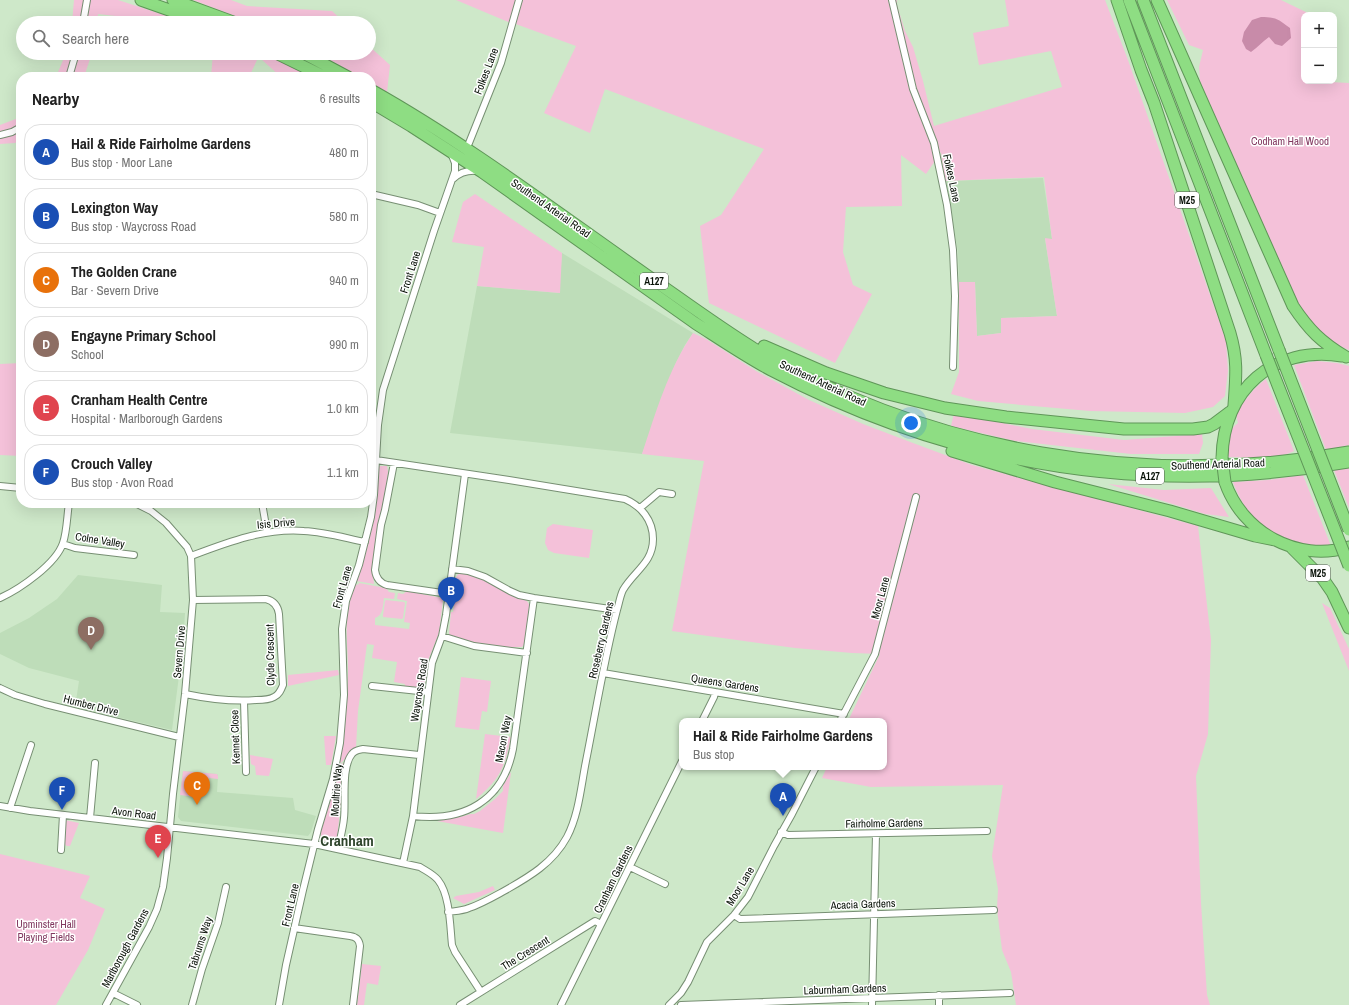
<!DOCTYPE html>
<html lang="en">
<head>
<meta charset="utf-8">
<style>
  body { margin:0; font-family:"Archivo Narrow",sans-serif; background:#f6f6f6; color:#222 }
  .controls { position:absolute; right:12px; top:12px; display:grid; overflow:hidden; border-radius:8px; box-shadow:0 4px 16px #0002 }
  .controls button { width:36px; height:36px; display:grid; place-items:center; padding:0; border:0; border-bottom:1px solid #e0e0e0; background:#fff; color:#222; font:20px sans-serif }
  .you { position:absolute; left:911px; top:423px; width:14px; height:14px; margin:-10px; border:3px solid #fff; border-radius:50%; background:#1a73e8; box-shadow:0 0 0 6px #1a73e833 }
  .badge { display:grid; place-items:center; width:26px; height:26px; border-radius:50%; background:#db2777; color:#fff; font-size:13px; font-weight:700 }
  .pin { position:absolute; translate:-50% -33px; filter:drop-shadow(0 1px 2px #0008) }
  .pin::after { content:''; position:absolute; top:21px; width:14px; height:12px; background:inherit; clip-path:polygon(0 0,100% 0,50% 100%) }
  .popup { position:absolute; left:679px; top:718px; width:208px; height:52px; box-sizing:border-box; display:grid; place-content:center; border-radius:8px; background:#fff; filter:drop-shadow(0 1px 3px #0005); font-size:13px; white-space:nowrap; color:#767676 }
  .popup b { font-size:15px; color:#222 }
  .popup::after { content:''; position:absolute; left:50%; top:100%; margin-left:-8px; border:8px solid transparent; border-top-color:#fff }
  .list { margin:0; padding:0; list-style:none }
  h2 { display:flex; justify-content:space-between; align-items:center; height:52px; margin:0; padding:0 16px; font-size:17px }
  h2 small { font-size:13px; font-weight:400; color:#767676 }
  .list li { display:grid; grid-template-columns:26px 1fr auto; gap:12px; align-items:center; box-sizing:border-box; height:56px; margin:0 8px 8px; padding:0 8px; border:1px solid #e0e0e0; border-radius:16px }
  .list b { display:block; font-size:15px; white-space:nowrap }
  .list p { margin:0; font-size:13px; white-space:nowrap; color:#767676 }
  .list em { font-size:13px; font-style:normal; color:#767676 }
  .icon { flex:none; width:22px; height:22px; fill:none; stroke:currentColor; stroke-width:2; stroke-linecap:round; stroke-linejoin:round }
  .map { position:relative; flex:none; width:1349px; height:1005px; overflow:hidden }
  .search { position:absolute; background:#fff; box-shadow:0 4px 16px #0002; left:16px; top:16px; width:360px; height:44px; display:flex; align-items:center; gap:10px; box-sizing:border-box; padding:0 14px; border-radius:22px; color:#767676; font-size:15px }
  .panel { position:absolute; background:#fff; box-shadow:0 4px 16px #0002; left:16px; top:72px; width:360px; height:436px; border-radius:16px }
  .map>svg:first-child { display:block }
</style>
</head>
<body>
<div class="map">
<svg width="1349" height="1005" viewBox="0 0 1349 1005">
  <rect width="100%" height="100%" fill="#cee8c9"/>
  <path fill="#beddb9" d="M1043 178 1052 239H1045L1057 316 1001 318V333L977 336 975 282H959L958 252 945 181Z
    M562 253 693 333 685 345 675 365 642 454 450 433 477 286 559 293Z
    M78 575 162 585 160 612 185 613 183 645 172 730 75 707 79 681 29 668 0 654V633L29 618 57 599Z
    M183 771 217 774 218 776 217 792 293 798 295 810 316 816 311 832 308 836 181 821 178 817Z"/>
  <path fill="#f4c1d9" d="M74 0H118L189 23H139L116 16 98 14 97 23H72Z
    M193 0H231L247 6 332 11 345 23H253Z
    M456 0H897V5L905 31 913 47 923 81 934 126 1062 87 1051 51 979 65 973 33 1009 26 1005 0H1105L1128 60 1226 341 1228 371 1225 396 1213 407 1185 413 1090 411 978 401 951 394 959 372V282H975L977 336 1001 333V318L1057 316 1045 238 1052 239 1044 177 945 181 941 152 926 174 901 155 902 206 846 207 843 252 853 285 872 294 835 363 709 303 700 226 721 215 764 149 605 89 590 133 544 113 576 46 513 23V24Z
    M1167 0H1281L1312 15H1304V81H1330V82L1349 83V350C1323 340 1307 319 1292 296L1200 81 1199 67 1203 50 1189 45Z
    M369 46 390 65 387 92 371 83V77H360L318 53H369Z
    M66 53H92L84 77H56Z
    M213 53H266L282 60 316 77H281L261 59 257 60 249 77H211Z
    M21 117V139L15 143 0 144V125Z
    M475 194 562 253 560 293 477 286 484 247 452 242 463 202Z
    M693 333 706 339 756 371 809 400 863 424 913 443 972 465 1198 526 1211 640 1208 734 1196 776 1201 903 1207 995 1210 1005H1016L1011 972 1002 950 997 909 998 889 992 856 1003 785 871 787 822 778 827 767H884V721H848L880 654 852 653 795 648 672 631 704 461 642 454C656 412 668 370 693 333Z
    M1317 361 1337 363 1349 366V445L1326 450 1294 365Z
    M21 363V456L0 455V364Z
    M1266 379 1294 451C1281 459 1243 458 1228 457 1228 446 1227 430 1238 423L1236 415C1244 400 1253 389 1266 379Z
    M954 413 1032 429 1124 440 1202 434 1203 443 1199 454H1131L1015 441 951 426Z
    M380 466H387L388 472 383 509 378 522 372 568 374 584 356 581 378 467Z
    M1349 468V508L1334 470Z
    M1303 475 1331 546C1286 548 1248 526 1233 482L1268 480Z
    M1108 484 1164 490 1211 488 1229 517 1205 514Z
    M553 524 593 530 589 558 554 553 548 550 545 543 547 528Z
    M459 573 471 575 483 579 509 594 527 601 530 606 525 643 522 647H511L510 648 474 643 451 636 449 634 451 612H453L454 605 452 604 456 577Z
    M359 583 386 588 389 592 395 593 394 599 384 598C383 605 383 616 375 618V625L409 629 410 623 404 622 407 601 397 599 398 593 403 594 407 591 442 598 443 600 439 633 429 658 424 687 423 689 404 688 405 684 394 682 397 662 372 658 374 645 367 644 358 711 356 747C347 751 347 760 339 764 345 733 347 703 348 672 348 638 342 617 355 584L358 585Z
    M386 600 404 602 405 603 403 618 402 619 383 617V615L385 601Z
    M1322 603 1330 608 1349 649V671Z
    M338 670 339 675 288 686V675Z
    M461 677 491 681 487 712 482 711 479 730 455 727Z
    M485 734 511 737C504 768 501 778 476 799Z
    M324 736H336L331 765H326Z
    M250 755 273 759 269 776 256 775 255 766 251 764Z
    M345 762 337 839 332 843 325 841 321 837V829L331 798 339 765Z
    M183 771 217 774 218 776V779L209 778 208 781 197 780 195 797 180 795Z
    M511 772 503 833 437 821 460 817 471 814H474L480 811 495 799 503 791V786Z
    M65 820 79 823 70 846H67L64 844Z
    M0 854 90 876 80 898 105 909 88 950 56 1005H0Z
    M493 886 495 890 464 904 453 898 456 896 479 892Z
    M362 964 381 966 378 985 367 983 364 1005H357Z"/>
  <path fill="#c88ba9" d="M1261 17C1276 17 1278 19 1290 28L1291 38 1282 46 1275 44 1269 37C1262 42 1258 47 1251 52L1246 49 1242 41 1244 32 1252 20Z"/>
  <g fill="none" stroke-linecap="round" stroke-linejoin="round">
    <g stroke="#778f73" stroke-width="8">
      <path id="street" d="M892 0 913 89 934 143 947 205 953 250 955 296 953 367
        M83 23 87 0
        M69 77 76 53
        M0 135 12 132 21 127
        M465 148 469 143 501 63 519 0
        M453 179C460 172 468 170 478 171
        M371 194 418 205 440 213
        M376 460 509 480 625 499C641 506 653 520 653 539 653 563 634 571 623 590 620 596 619 604 617 610 604 660 596 711 586 761 581 786 579 814 567 837 553 863 529 877 504 891 493 897 481 904 469 908 462 911 455 911 448 912
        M394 463 385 510 381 525 375 570C376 578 380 583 387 585L449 594
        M0 486 21 488
        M262 503 267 532
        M640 508 659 492 672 494
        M63 544 75 548 134 555
        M191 556C228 542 264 528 304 531 325 532 345 538 365 542
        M452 569 468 571 485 577 510 591 519 595 534 598 617 610
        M0 598C20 589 56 564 63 543 67 531 67 516 69 503
        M442 636 474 646 527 653
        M603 673 844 714
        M372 686 428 692
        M0 688 15 695 45 704 179 737
        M185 694C209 699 231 702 256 700 262 700 269 700 274 697 279 695 281 690 283 685L279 614C278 606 274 601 266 599L193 600
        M244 701 246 772
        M702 721 714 697 715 692
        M840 721 875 654 916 497
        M0 806 30 811 314 844 420 867C426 871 433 874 438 880 450 895 450 926 452 945L455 952 481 992
        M10 808 31 745
        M413 816C464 822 503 801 513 749L534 598
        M90 818 95 763
        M781 832 788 835 987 831
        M338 849C340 839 343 829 344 818 346 802 341 767 352 754 355 750 359 750 363 749L419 755
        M61 850 63 815
        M403 863 413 816 432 663 442 636 446 615 465 474
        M630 867 665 884
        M734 915 740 919 994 910
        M294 928 350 936C356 937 359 939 360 946L353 1005
        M113 993 137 1005
        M939 995V1005
        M106 1005 149 927 157 909 163 887 167 858 173 794 185 694 193 600 191 556 187 547 166 523 151 511 135 503
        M192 1005 202 969 218 923 226 887
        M279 1005 286 965 303 890 318 829 333 779 340 743 344 695 342 629 346 601 359 565 371 517 374 495 378 425 383 390 434 231 455 171V163L451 153
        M460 1005 595 921 601 924
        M561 1005 682 761
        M669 1005 681 993 688 982 707 942 734 915 748 897 774 846 792 814 816 767
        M681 1005 1010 993
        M872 1005 876 834"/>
    </g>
    <g stroke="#5f9658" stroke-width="13">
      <path id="highway" d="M141 0 206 23
        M173 0 236 23
        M1117 0 1141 70 1154 103 1230 333C1238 360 1236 377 1234 405
        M1129 0 1266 355
        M1143 0 1279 350
        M1157 0 1293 306C1309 330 1321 342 1346 357
        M276 53 325 77
        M303 53 348 77
        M371 90C467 144 555 211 645 274 681 299 716 325 753 348 932 453 1145 488 1349 452
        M371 102 411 126 482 172 695 323C720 339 745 356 771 370 954 466 1145 498 1349 462
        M764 346 826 373 884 393 945 408 1006 417 1124 429H1193L1208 427 1214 424 1230 412
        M952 451 1055 482 1170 511 1255 536 1275 540
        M1222 458C1223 390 1273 345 1342 356
        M1225 482C1242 532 1297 563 1349 547
        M1292 548 1323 579 1332 592 1349 628"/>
    </g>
    <use href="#street" stroke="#fff" stroke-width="6"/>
    <use href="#highway" stroke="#8edd83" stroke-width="11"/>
    <g stroke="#5f9658" stroke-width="13" stroke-linecap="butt">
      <path id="highway-bridge" d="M1279 350 1349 530
        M1266 355 1349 566
        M1222 458 1225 482"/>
    </g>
    <use href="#highway-bridge" stroke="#8edd83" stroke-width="11"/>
  </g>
  <g text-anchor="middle" stroke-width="3" stroke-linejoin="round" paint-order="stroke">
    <g fill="#fff" stroke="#525851" stroke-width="1">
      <rect x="1175" y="192" width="24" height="16" rx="3"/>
      <rect x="640" y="273" width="28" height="16" rx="3"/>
      <rect x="1136" y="468" width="28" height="16" rx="3"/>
      <rect x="1306" y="565" width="24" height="16" rx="3"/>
    </g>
    <g font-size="10" font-weight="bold" fill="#081107">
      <text x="1187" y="204">M25</text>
      <text x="654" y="285">A127</text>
      <text x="1150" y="480">A127</text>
      <text x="1318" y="577">M25</text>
    </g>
    <g font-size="11" fill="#081107" stroke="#fff">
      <text transform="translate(486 71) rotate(-69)" y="4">Folkes Lane</text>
      <text transform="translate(952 178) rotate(78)" y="4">Folkes Lane</text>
      <text transform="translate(551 208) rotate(35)" y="4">Southend Arterial Road</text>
      <text transform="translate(410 272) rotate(-72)" y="4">Front Lane</text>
      <text transform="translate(823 383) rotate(25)" y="4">Southend Arterial Road</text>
      <text transform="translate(1218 464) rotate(-2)" y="4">Southend Arterial Road</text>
      <text transform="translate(276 523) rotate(-5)" y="4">Isis Drive</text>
      <text transform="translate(100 540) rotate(9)" y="4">Colne Valley</text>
      <text transform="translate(342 587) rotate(-74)" y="4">Front Lane</text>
      <text transform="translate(880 598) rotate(-75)" y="4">Moor Lane</text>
      <text transform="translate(601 640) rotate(-77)" y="4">Roseberry Gardens</text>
      <text transform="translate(179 652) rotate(-85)" y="4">Severn Drive</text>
      <text transform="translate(270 655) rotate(-91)" y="4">Clyde Crescent</text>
      <text transform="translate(725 683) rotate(9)" y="4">Queens Gardens</text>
      <text transform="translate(419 690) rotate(-81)" y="4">Waycross Road</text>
      <text transform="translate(91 705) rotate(14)" y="4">Humber Drive</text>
      <text transform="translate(235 737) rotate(-92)" y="4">Kennet Close</text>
      <text transform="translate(503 739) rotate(-79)" y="4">Macon Way</text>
      <text transform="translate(336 790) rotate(-86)" y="4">Moultrie Way</text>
      <text transform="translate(134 813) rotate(7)" y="4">Avon Road</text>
      <text transform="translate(884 823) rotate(-1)" y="4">Fairholme Gardens</text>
      <text transform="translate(613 879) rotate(-64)" y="4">Cranham Gardens</text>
      <text transform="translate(740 886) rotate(-59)" y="4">Moor Lane</text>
      <text transform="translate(863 904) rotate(-2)" y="4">Acacia Gardens</text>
      <text transform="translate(290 905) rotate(-77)" y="4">Front Lane</text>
      <text transform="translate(200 943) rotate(-72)" y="4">Tabrums Way</text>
      <text transform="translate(125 948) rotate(-62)" y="4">Marlborough Gardens</text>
      <text transform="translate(525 953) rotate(-32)" y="4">The Crescent</text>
      <text transform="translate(845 989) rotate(-2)" y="4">Laburnham Gardens</text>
    </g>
    <g font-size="11" fill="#81375f" stroke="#fff">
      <text x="1290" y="145">Codham Hall Wood</text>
      <text x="46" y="928">Upminster Hall<tspan x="46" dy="13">Playing Fields</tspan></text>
    </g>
    <g font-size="15" font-weight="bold" fill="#2d432a" stroke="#fff">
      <text x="347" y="846">Cranham</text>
    </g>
  </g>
</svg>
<div class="controls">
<button>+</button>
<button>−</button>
</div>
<div class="you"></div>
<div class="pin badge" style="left:783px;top:816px;background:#1a4fb4">A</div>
<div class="popup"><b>Hail &amp; Ride Fairholme Gardens</b>Bus stop</div>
<div class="pin badge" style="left:451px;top:610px;background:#1a4fb4">B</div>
<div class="pin badge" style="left:197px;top:805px;background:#e8710a">C</div>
<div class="pin badge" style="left:91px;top:650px;background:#8d6e63">D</div>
<div class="pin badge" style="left:158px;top:858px;background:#e0444e">E</div>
<div class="pin badge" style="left:62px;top:810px;background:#1a4fb4">F</div>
<div class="search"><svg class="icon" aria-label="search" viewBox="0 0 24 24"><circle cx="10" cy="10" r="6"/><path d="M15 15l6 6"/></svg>Search here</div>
<section class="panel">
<h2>Nearby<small>6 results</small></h2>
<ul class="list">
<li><span class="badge" style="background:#1a4fb4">A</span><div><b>Hail &amp; Ride Fairholme Gardens</b><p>Bus stop · Moor Lane</p></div><em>480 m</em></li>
<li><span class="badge" style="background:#1a4fb4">B</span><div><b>Lexington Way</b><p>Bus stop · Waycross Road</p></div><em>580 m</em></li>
<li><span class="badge" style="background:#e8710a">C</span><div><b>The Golden Crane</b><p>Bar · Severn Drive</p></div><em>940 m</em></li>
<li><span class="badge" style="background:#8d6e63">D</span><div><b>Engayne Primary School</b><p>School</p></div><em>990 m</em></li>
<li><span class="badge" style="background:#e0444e">E</span><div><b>Cranham Health Centre</b><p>Hospital · Marlborough Gardens</p></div><em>1.0 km</em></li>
<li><span class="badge" style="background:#1a4fb4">F</span><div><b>Crouch Valley</b><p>Bus stop · Avon Road</p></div><em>1.1 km</em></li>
</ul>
</section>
</div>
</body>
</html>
